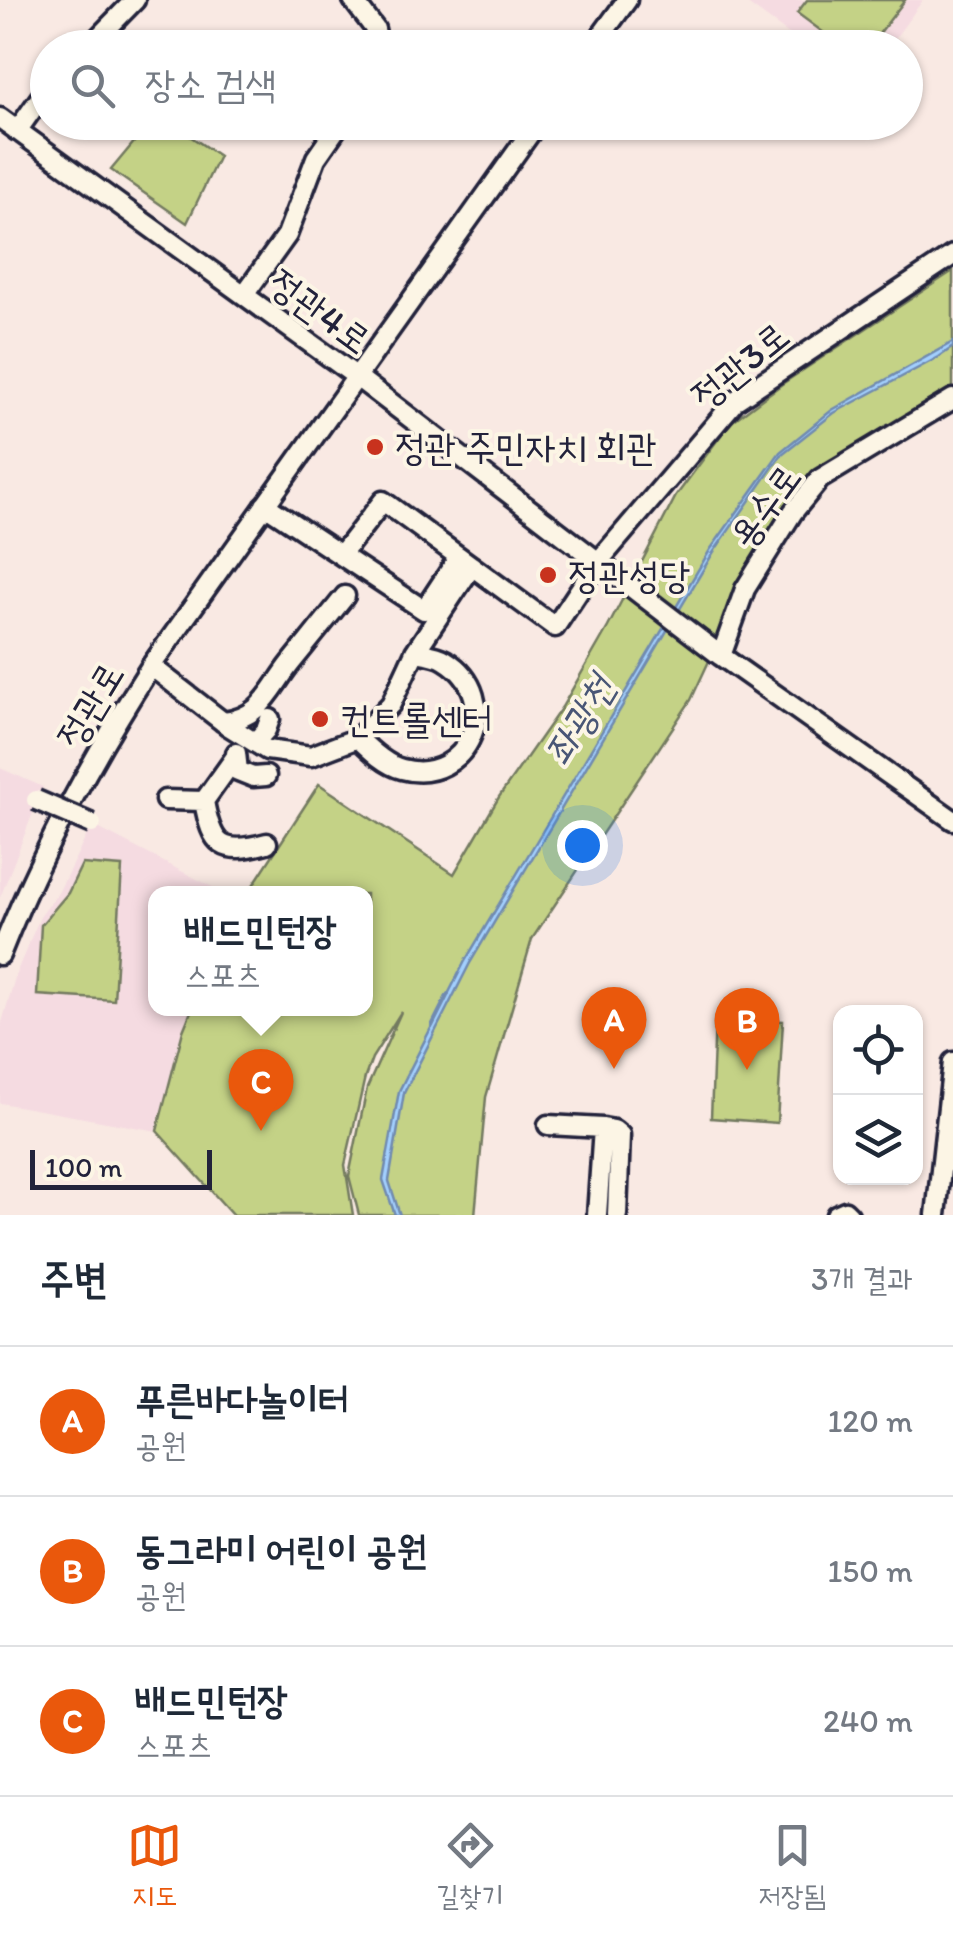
<!DOCTYPE html>
<html lang="ko">
<head>
<meta charset="utf-8">
<style>
  body { margin:0; font-family:Itim,"Poor Story",sans-serif; background:#f6f6f7; color:#1f2937 }
  .controls { position:absolute; right:30px; bottom:30px; display:grid; overflow:hidden; border-radius:20px; box-shadow:0 2px 8px #0004 }
  .controls button { width:90px; height:90px; display:grid; place-items:center; padding:0; border:0; border-bottom:2px solid #e0e1e3; background:#fff; color:#1f2937; font:50px sans-serif }
  .scale { position:absolute; left:30px; bottom:25px; width:182px; box-sizing:border-box; padding-left:10px; border:5px solid #22223b; border-top:0; font-size:28px; line-height:35px; white-space:nowrap; color:#22223b; -webkit-text-stroke:8px #fcf5e5; paint-order:stroke }
  .you { position:absolute; left:582px; top:845px; width:35px; height:35px; margin:-25px; border:8px solid #fff; border-radius:50%; background:#1a73e8; box-shadow:0 0 0 15px #1a73e833 }
  .badge { display:grid; place-items:center; width:65px; height:65px; border-radius:50%; background:#ea580c; color:#fff; font-size:32px; font-weight:700 }
  .pin { position:absolute; translate:-50% -82px; filter:drop-shadow(0 2px 5px #0008) }
  .pin::after { content:''; position:absolute; top:52px; width:35px; height:30px; background:inherit; clip-path:polygon(0 0,100% 0,50% 100%) }
  .popup { position:absolute; left:148px; top:886px; width:225px; height:130px; box-sizing:border-box; display:grid; place-content:center; border-radius:20px; background:#fff; filter:drop-shadow(0 2px 8px #0005); font-size:32px; white-space:nowrap; color:#747a83 }
  .popup b { font-size:38px; color:#1f2937 }
  .popup::after { content:''; position:absolute; left:50%; top:100%; margin-left:-20px; border:20px solid transparent; border-top-color:#fff }
  .list { margin:0; padding:0; list-style:none }
  h2 { display:flex; justify-content:space-between; align-items:center; height:130px; margin:0; padding:0 40px; font-size:42px }
  h2 small { font-size:32px; font-weight:400; color:#747a83 }
  .list li { display:grid; grid-template-columns:65px 1fr auto; gap:30px; align-items:center; box-sizing:border-box; height:150px; padding:0 40px; border-top:2px solid #e0e1e3 }
  .list b { display:block; font-size:38px; white-space:nowrap }
  .list p { margin:0; font-size:32px; white-space:nowrap; color:#747a83 }
  .list em { font-size:32px; font-style:normal; color:#747a83 }
  .icon { flex:none; width:55px; height:55px; fill:none; stroke:currentColor; stroke-width:2; stroke-linecap:round; stroke-linejoin:round }
  .map { position:relative; flex:none; width:953px; height:1215px; overflow:hidden }
  .search { position:absolute; background:#fff; box-shadow:0 2px 8px #0004; left:30px; right:30px; top:30px; height:110px; display:flex; align-items:center; gap:25px; box-sizing:border-box; padding:0 35px; border-radius:55px; color:#747a83; font-size:38px }
  .sheet { height:580px; background:#fff }
  nav { display:flex; justify-content:space-around; align-items:center; box-sizing:border-box; height:140px; border-top:2px solid #e0e1e3; background:#fff; font-size:28px; color:#747a83 }
  nav a { display:grid; justify-items:center; gap:5px }
  nav .on { color:#ea580c }
  .map>svg:first-child { display:block }
</style>
</head>
<body>
<div class="map">
<svg width="953" height="1215" viewBox="0 0 953 1215">
  <rect width="100%" height="100%" fill="#f9e9e3"/>
  <filter id="ink" filterUnits="userSpaceOnUse"><feTurbulence type="fractalNoise" baseFrequency=".01" numOctaves="2"/><feDisplacementMap in="SourceGraphic" scale="20" xChannelSelector="R" yChannelSelector="G"/><feConvolveMatrix kernelMatrix="1 2 1 2 8 2 1 2 1" color-interpolation-filters="sRGB"/></filter>
  <g filter="url(#ink)">
    <path fill="#f5dbe1" d="M742 0H923L888 48 807 47Z
      M0 768 43 787 0 898Z
      M92 825 224 893 156 894V1008L192 1009 183 1031 157 1131 0 1103V1029L17 971 40 917 58 893Z"/>
    <path fill="#c4d286" stroke="#737a60" stroke-width="2.5" d="M807 0H905L869 47H843L797 13Z
      M150 123H171L219 156 187 223 111 170Z
      M953 271V390L823 472 759 553 691 700 532 939 486 1097 475 1215H359L349 1176 367 1088 401 1012 372 1058 365 1077 345 1165 353 1215H233L157 1131 183 1031 192 1009 366 1008V894L248 893 319 784 454 874 499 797 562 707 608 627 676 496 730 423 782 384Z
      M82 864 122 867 114 1000 37 995 41 925 68 893Z
      M715 1018 783 1021 777 1123 711 1118Z"/>
    <path fill="#a3d0fe" stroke="#6f8ab0" stroke-width="2.5" d="M953 342V347L939 357 834 413 782 454 713 553 470 963 404 1093 389 1181 400 1215H395L383 1180 399 1091 465 961 710 550 780 452 832 410Z"/>
    <g fill="none" stroke-linecap="round" stroke-linejoin="round">
      <path stroke="#6f8ab0" stroke-width="4" d="M432 1026 448 994"/>
      <g stroke="#22223b" stroke-width="25">
        <path id="minor" d="M353 0 375 29 379 48
          M88 48 135 0
          M592 48 627 0
          M0 118 357 377 721 656 953 820
          M17 131 48 87
          M244 295 287 235 316 158 341 122
          M265 505 424 610 459 557
          M341 555 383 501 555 627 598 562 736 400 953 255
          M721 656 745 589 793 512 820 479 953 399
          M151 666 227 725 267 750 311 756 358 738 391 704 415 652 472 566
          M223 722C262 718 271 688 291 663 309 641 327 618 345 596
          M358 738C370 750 386 765 402 769 468 787 507 698 445 660 437 655 425 654 415 652
          M255 742 266 730 270 719
          M236 753 238 771 253 777 266 776
          M165 800 204 801 234 759
          M204 801C212 847 222 855 267 843
          M0 955C40 853 92 758 151 666L538 122
          M548 1125 603 1128
          M597 1215 603 1128 614 1130 620 1135 617 1215
          M836 1215 845 1211 849 1215
          M936 1215 953 1062"/>
      </g>
      <use href="#minor" stroke="#fcf5e5" stroke-width="18"/>
      <g stroke="#22223b" stroke-width="25" stroke-linecap="butt">
        <path id="minor-bridge" d="M36 800 92 824"/>
      </g>
      <use href="#minor-bridge" stroke="#fcf5e5" stroke-width="18"/>
    </g>
  </g>
  <g fill="#c8321e" stroke="#fcf5e5" stroke-width="4">
    <circle cx="375" cy="447" r="10"/>
    <circle cx="548" cy="575" r="10"/>
    <circle cx="320" cy="719" r="10"/>
  </g>
  <g text-anchor="middle" stroke-width="8" stroke-linejoin="round" paint-order="stroke">
    <g font-size="38" fill="#22223b" stroke="#fcf5e5">
      <text transform="translate(320 311) rotate(36)" y="13">정관4로</text>
      <text transform="translate(740 365) rotate(-39)" y="13">정관3로</text>
      <text transform="translate(765 506) rotate(-54)" y="13">용수로</text>
      <text transform="translate(90 705) rotate(-59)" y="13">정관로</text>
    </g>
    <g font-size="38" fill="#22223b" stroke="#fcf5e5" text-anchor="start">
      <text x="395" y="460">정관 주민자치 회관</text>
      <text x="568" y="588">정관성당</text>
      <text x="340" y="732">컨트롤센터</text>
    </g>
    <g font-size="40" font-style="italic" fill="#495676" stroke="#fcf5e5">
      <text transform="translate(579 720) rotate(-59)" y="14">좌광천</text>
    </g>
  </g>
</svg>
<div class="controls">
<button><svg class="icon" aria-label="locate" viewBox="0 0 24 24"><circle cx="12" cy="12" r="6"/><path d="M12 2v4M12 18v4M2 12h4M18 12h4"/></svg></button>
<button><svg class="icon" aria-label="layers" viewBox="0 0 24 24"><path d="M12 4l9 5-9 5-9-5zM3 14l9 5 9-5"/></svg></button>
</div>
<div class="scale">100 m</div>
<div class="you"></div>
<div class="pin badge" style="left:614px;top:1069px">A</div>
<div class="pin badge" style="left:747px;top:1070px">B</div>
<div class="pin badge" style="left:261px;top:1131px">C</div>
<div class="popup"><b>배드민턴장</b>스포츠</div>
<div class="search"><svg class="icon" aria-label="search" viewBox="0 0 24 24"><circle cx="10" cy="10" r="6"/><path d="M15 15l6 6"/></svg>장소 검색</div>
</div>
<section class="sheet">
<h2>주변<small>3개 결과</small></h2>
<ul class="list">
<li><span class="badge">A</span><div><b>푸른바다놀이터</b><p>공원</p></div><em>120 m</em></li>
<li><span class="badge">B</span><div><b>동그라미 어린이 공원</b><p>공원</p></div><em>150 m</em></li>
<li><span class="badge">C</span><div><b>배드민턴장</b><p>스포츠</p></div><em>240 m</em></li>
</ul>
</section>
<nav>
<a class="on"><svg class="icon" aria-label="map" viewBox="0 0 24 24"><path d="M3 6l6-2 6 2 6-2v14l-6 2-6-2-6 2zM9 4v14M15 6v14"/></svg>지도</a>
<a><svg class="icon" aria-label="directions" viewBox="0 0 24 24"><path d="M12 3l9 9-9 9-9-9zM9 14v-3h6M13 9l2 2-2 2"/></svg>길찾기</a>
<a><svg class="icon" aria-label="saved" viewBox="0 0 24 24"><path d="M7 4h10v16l-5-4-5 4z"/></svg>저장됨</a>
</nav>
</body>
</html>
